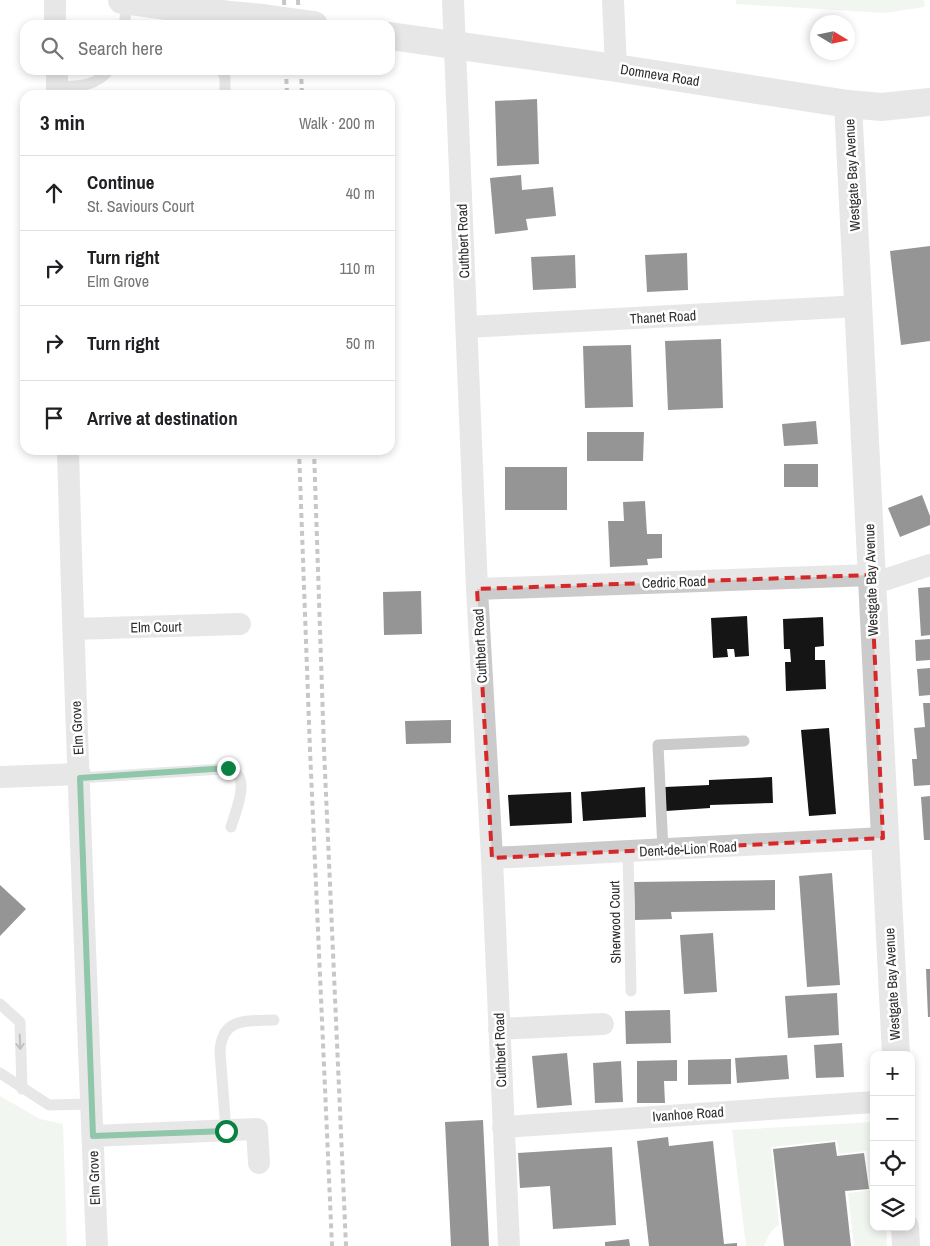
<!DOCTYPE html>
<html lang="en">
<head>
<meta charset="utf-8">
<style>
  body { margin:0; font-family:"Archivo Narrow",sans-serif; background:#f2f2f2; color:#202124 }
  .controls { position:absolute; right:15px; bottom:15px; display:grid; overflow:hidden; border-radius:10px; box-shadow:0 2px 8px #0003 }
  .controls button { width:45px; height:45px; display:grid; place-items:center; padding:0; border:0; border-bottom:1px solid #e0e0e0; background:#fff; color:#202124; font:25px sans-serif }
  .compass { position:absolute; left:810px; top:15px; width:45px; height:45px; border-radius:50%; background:#fff; box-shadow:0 2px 8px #0003; rotate:100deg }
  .stop { position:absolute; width:15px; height:15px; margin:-11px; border:4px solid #0b8043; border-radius:50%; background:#fff }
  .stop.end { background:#0b8043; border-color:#fff; box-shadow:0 1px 5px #0008 }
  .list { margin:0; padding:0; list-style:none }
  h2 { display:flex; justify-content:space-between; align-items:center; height:65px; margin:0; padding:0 20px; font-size:21px }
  h2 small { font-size:16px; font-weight:400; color:#757577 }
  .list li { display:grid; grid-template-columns:32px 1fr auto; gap:15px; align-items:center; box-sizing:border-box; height:75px; padding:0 20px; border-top:1px solid #e0e0e0 }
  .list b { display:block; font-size:19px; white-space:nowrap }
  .list p { margin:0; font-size:16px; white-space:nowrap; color:#757577 }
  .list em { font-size:16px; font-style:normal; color:#757577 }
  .icon { flex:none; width:28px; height:28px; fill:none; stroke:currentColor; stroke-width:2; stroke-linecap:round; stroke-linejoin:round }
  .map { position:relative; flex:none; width:930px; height:1246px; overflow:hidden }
  .search { position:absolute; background:#fff; box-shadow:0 2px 8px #0003; left:20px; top:20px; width:375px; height:55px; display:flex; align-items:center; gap:12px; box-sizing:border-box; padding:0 18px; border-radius:15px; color:#757577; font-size:19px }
  .panel { position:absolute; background:#fff; box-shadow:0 2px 8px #0003; left:20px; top:90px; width:375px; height:365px; border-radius:15px }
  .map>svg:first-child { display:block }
</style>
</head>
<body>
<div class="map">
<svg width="930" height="1246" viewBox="0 0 930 1246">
  <rect width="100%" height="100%" fill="#fff"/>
  <path fill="#e2eadd" d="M736 0H924L925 7 884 13 736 4Z
    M0 1096 40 1119 63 1124 67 1246H0Z
    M874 1122V1227H886L887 1246H854L848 1193 870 1190 866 1151 839 1154 837 1140 771 1147 779 1225C771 1229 768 1237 764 1246H746L732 1130Z"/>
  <path fill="#151515" d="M537 99 539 164 497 166 495 101Z
    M521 175 522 190 553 187 556 216 526 219 528 230 495 234 490 178Z
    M930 246V341L901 345 890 251Z
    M687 253 688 290 647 292 645 255Z
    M575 255 576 288 533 290 531 257Z
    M721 339 723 408 668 410 665 341Z
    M631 345 633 407 585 408 583 346Z
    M816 421 818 444 784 446 782 424Z
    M587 432H644L643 461H587Z
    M784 464H818V487H784Z
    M505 467H567V510H505Z
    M922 495 930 516V525L900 537 888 508Z
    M645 501 647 534H662V558L647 559 648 565 610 567 608 521H624L623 502Z
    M930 587V635L921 636 918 588Z
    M421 591 422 634 384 635 383 592Z
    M747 616 749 656 735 657 734 649H727L728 657 713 658 711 618Z
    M823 617 824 646 815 647V660H825L826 689 786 691 785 662H791L790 649H784L783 619Z
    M930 639V660L916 661 915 640Z
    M930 668V695L919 696 917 669Z
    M923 703H930V785L914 786 912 759H917L914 728 925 727Z
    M451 720V743L406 744 405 721Z
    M829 728 836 814 809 816 801 730Z
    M772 777 773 803 710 805V808L666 811 665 787 709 785V780Z
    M645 787 646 817 583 821 581 792Z
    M571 792 572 823 510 826 508 795Z
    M930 796V840H924L921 797Z
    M832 873 840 985 807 987 799 876Z
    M775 880V910L671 912 672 919 635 920 634 882Z
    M0 885 26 909 0 936Z
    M713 933 717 992 684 994 680 935Z
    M926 969H930V1017H928Z
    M837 993 839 1035 788 1038 785 996Z
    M670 1010 671 1043 626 1044 625 1011Z
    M842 1043 844 1077 816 1078 814 1045Z
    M567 1053 572 1105 537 1108 532 1056Z
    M787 1055 789 1079 737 1083 735 1058Z
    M731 1059V1084L688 1085V1060Z
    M677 1060V1081H664L665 1103H637V1061Z
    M621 1061 623 1102 595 1103 593 1063Z
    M483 1120 489 1246H451L445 1122Z
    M668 1137 669 1146 713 1141 724 1244 737 1243V1246H649L637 1141Z
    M835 1142 837 1156 864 1153 869 1189 845 1191 851 1246H784L773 1149Z
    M612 1147 616 1225 553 1229 550 1186 520 1188 518 1153Z
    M629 1239 630 1246H605V1242Z"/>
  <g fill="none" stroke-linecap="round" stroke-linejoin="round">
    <path stroke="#cbcbcb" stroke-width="11" d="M124 25 128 1
      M222 70 225 78V95
      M57 87C78 86 95 87 109 70
      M80 778 221 769C255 768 237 807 231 827
      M663 850 658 745 744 741
      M628 852 631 991
      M0 1004 20 1022 22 1089
      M0 1073 49 1105 92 1104
      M226 1131 220 1051C222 1017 247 1021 274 1020"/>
    <path stroke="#cbcbcb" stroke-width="22" d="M55 0V25
      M453 0 477 589 492 858 509 1246
      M613 0 616 68
      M57 70V95
      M467 327 860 306
      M68 450C75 715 86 981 97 1246
      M872 584 930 565
      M477 589 871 575
      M73 629 240 624
      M0 777 80 774
      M492 858 883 838
      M499 1029 603 1024
      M503 1127 874 1102
      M93 1136 257 1129 259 1163"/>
    <path stroke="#cbcbcb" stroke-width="28" d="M122 0 230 15 263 18
      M390 36 616 68 848 104 881 107 930 102
      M848 104C867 421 877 738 896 1055
      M905 1227 906 1246"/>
    <path stroke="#838383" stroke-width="4" stroke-dasharray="5 4" stroke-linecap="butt" d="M284 0 285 25
      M298 0 299 25
      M286 70 287 95
      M301 70 302 95
      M299 450 310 750 332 1246
      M314 450 324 749 346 1246"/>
    <path stroke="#cbcbcb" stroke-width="28" d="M263 18 314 25"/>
  </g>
  <defs><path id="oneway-shaft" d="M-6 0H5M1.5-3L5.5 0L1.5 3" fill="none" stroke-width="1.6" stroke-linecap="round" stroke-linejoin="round" transform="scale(1.25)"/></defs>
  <use stroke="#757575" href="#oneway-shaft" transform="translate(20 1042) rotate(88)"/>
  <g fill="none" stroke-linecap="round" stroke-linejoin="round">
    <path stroke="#0b8043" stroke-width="6" d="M226 1131 93 1136 80 778 228 768"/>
  </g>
  <path d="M0 0H930V1246H0ZM871 575 883 838 492 858 477 589Z" fill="#fff" fill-opacity=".55" fill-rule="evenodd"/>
  <path fill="none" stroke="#d62828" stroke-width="4" stroke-dasharray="10 6" stroke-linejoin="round" d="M871 575 883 838 492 858 477 589Z"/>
  <g text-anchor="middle" stroke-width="5" stroke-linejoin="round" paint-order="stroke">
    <g font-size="14" fill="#2e2e2e" stroke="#fff">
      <text transform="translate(660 75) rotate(9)" y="5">Domneva Road</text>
      <text transform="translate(852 175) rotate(-93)" y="5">Westgate Bay Avenue</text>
      <text transform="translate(463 241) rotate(-92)" y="5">Cuthbert Road</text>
      <text transform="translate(663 317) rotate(-3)" y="5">Thanet Road</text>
      <text transform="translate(871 580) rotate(-92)" y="5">Westgate Bay Avenue</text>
      <text transform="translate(674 582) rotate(-2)" y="5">Cedric Road</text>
      <text transform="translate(156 627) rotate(-1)" y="5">Elm Court</text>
      <text transform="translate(480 646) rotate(-93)" y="5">Cuthbert Road</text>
      <text transform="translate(77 728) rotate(-93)" y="5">Elm Grove</text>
      <text transform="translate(688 849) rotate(-3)" y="5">Dent-de-Lion Road</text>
      <text transform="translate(615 922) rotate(-91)" y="5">Sherwood Court</text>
      <text transform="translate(892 984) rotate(-93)" y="5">Westgate Bay Avenue</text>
      <text transform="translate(500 1050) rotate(-92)" y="5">Cuthbert Road</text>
      <text transform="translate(688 1114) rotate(-4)" y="5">Ivanhoe Road</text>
      <text transform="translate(94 1178) rotate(-92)" y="5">Elm Grove</text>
    </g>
  </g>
</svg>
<div class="controls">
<button>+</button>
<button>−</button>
<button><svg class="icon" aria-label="locate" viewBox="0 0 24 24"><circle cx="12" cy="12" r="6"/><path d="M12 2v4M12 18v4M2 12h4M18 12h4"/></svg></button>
<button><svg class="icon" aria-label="layers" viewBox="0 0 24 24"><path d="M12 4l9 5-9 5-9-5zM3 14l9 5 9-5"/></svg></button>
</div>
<svg class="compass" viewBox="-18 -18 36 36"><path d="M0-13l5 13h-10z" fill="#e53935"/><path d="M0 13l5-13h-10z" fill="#757577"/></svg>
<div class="stop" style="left:226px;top:1131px"></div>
<div class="stop end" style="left:228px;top:768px"></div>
<div class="search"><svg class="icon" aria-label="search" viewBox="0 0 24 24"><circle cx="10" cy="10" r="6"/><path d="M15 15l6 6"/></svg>Search here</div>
<section class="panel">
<h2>3 min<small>Walk · 200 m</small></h2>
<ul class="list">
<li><svg class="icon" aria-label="ahead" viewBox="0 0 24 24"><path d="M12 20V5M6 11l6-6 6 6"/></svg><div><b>Continue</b><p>St. Saviours Court</p></div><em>40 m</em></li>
<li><svg class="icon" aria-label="right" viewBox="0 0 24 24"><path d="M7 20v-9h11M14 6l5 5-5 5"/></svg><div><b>Turn right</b><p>Elm Grove</p></div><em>110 m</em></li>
<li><svg class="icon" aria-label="right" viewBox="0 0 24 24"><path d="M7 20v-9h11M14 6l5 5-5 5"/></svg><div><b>Turn right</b></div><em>50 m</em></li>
<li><svg class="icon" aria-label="arrive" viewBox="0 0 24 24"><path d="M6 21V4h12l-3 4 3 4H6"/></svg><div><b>Arrive at destination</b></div></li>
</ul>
</section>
</div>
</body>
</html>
